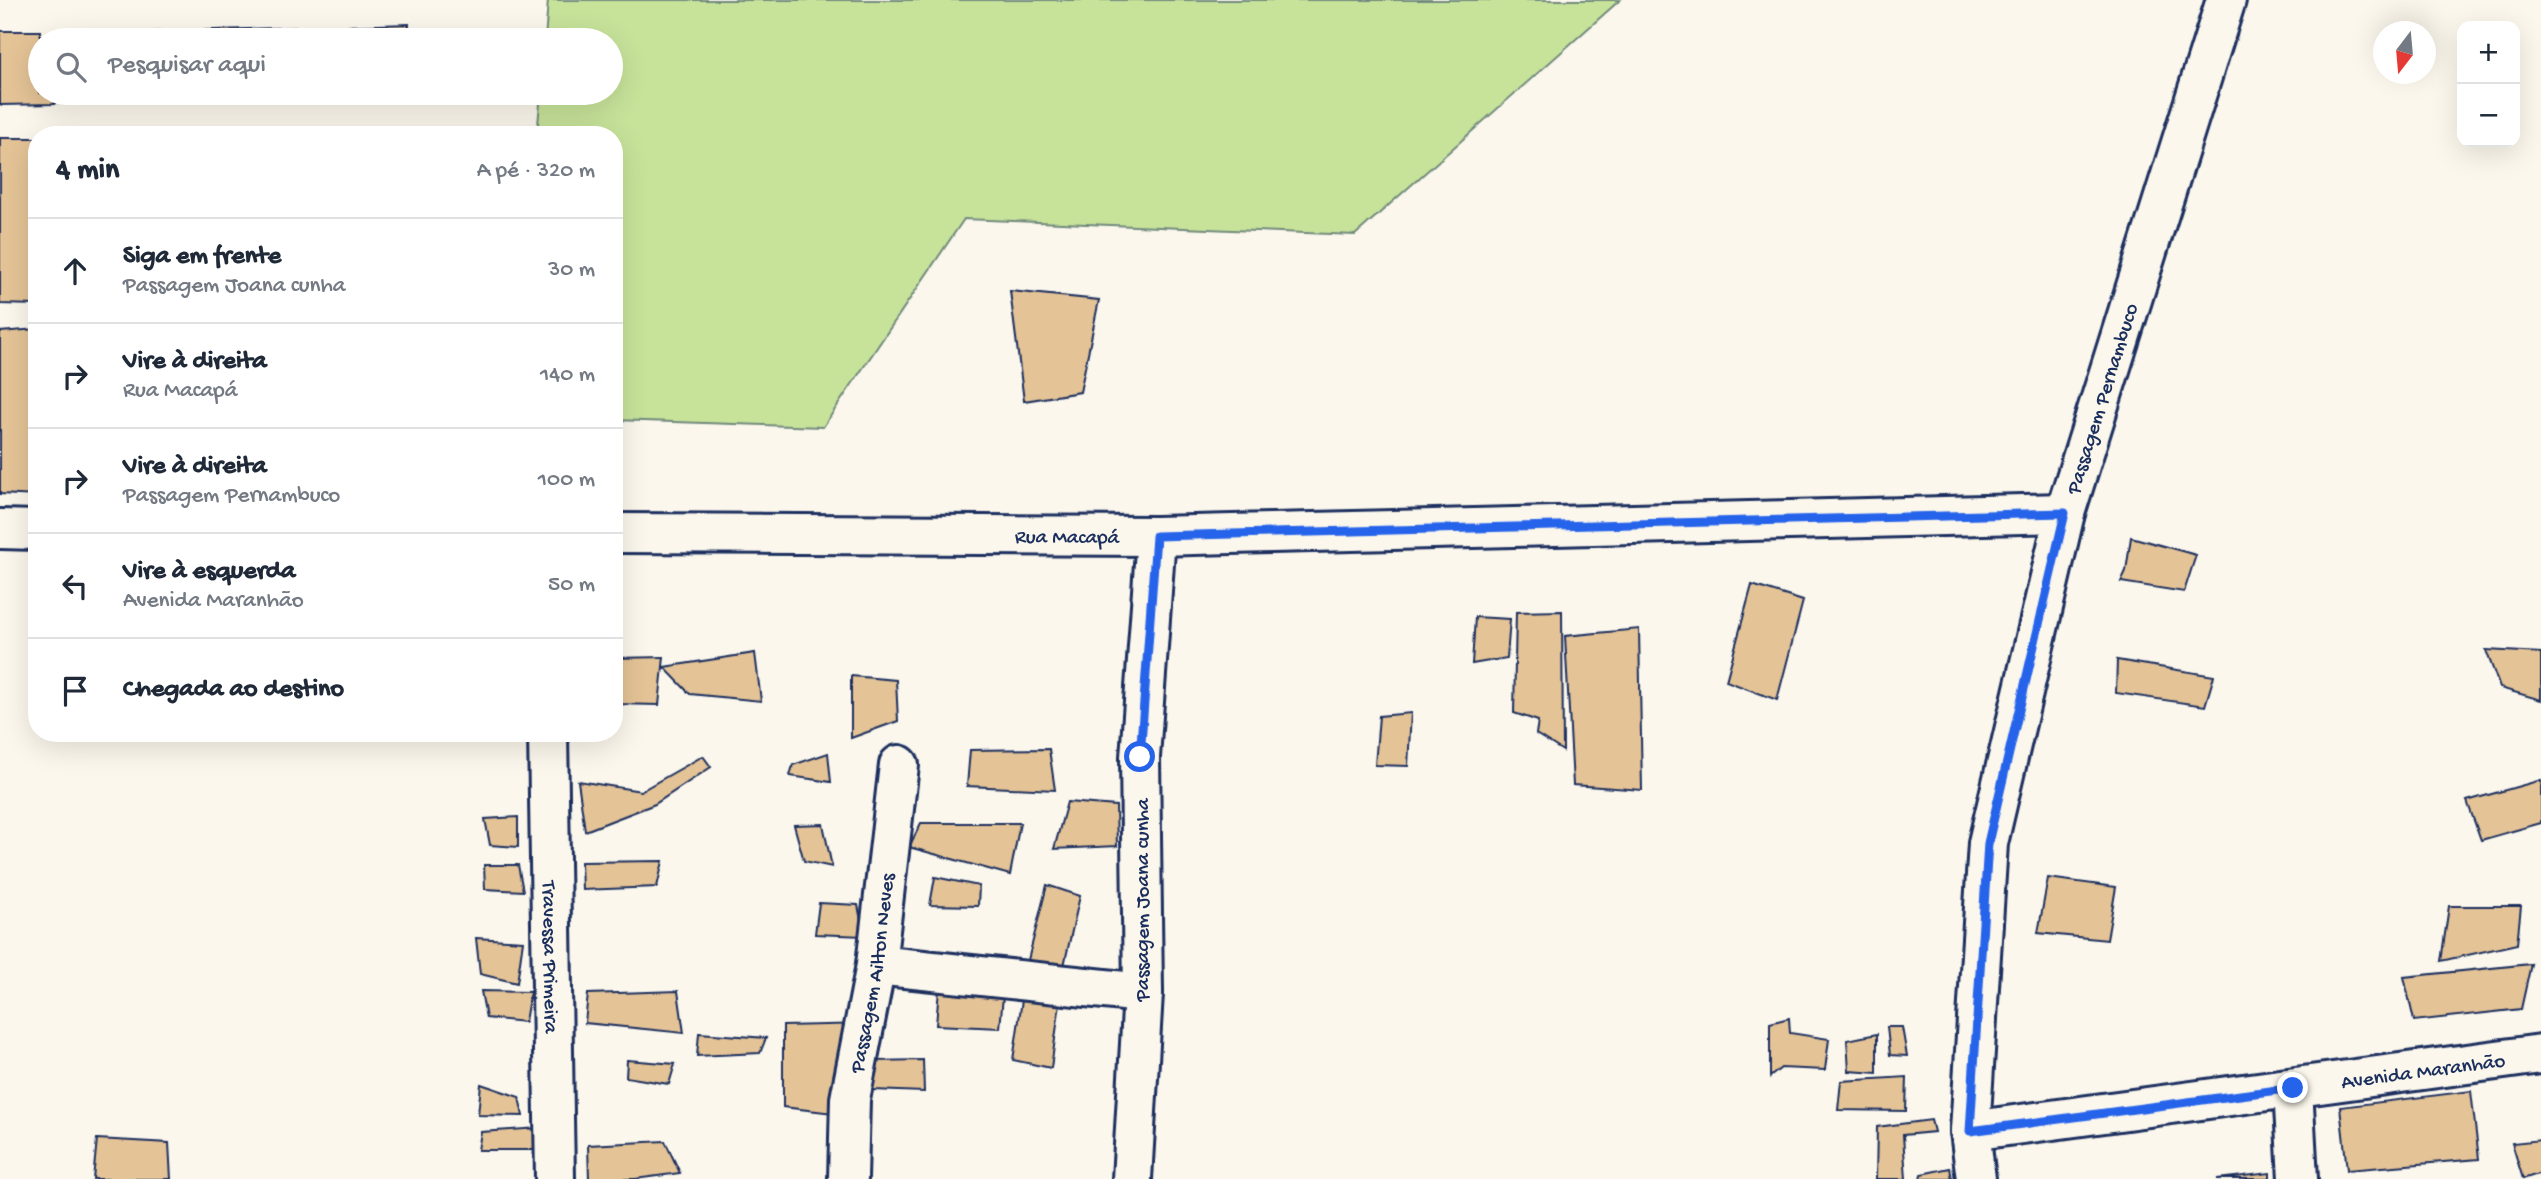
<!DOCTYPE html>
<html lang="pt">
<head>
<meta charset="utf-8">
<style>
  body { margin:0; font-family:"Gochi Hand",sans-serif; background:#f6f6f7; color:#1f2937 }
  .controls { position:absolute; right:21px; top:21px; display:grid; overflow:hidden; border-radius:14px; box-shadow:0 7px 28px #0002 }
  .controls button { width:63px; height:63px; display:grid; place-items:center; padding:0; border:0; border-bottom:2px solid #e0e1e3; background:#fff; color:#1f2937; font:35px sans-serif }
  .compass { position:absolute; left:2373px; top:21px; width:63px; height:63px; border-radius:50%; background:#fff; box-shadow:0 7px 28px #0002; rotate:196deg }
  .stop { position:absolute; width:21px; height:21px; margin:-16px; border:5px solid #2563eb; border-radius:50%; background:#fff }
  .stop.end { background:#2563eb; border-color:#fff; box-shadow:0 2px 7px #0008 }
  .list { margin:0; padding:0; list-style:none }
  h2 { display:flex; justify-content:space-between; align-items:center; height:91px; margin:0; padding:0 28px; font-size:30px }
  h2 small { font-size:23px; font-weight:400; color:#747a83 }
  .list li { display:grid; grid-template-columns:46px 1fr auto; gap:21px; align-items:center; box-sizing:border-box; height:105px; padding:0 28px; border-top:2px solid #e0e1e3 }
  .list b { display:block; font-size:26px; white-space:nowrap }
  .list p { margin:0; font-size:23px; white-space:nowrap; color:#747a83 }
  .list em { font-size:23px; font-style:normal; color:#747a83 }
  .icon { flex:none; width:38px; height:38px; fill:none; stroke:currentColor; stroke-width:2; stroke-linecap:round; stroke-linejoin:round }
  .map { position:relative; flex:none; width:2541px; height:1179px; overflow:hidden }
  .search { position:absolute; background:#fff; box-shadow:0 7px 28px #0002; left:28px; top:28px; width:595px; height:77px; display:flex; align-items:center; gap:18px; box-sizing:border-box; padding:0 24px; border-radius:38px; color:#747a83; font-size:26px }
  .panel { position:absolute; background:#fff; box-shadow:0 7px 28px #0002; left:28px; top:126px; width:595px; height:616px; border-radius:28px }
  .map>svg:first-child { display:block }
</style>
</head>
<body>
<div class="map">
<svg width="2541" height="1179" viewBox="0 0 2541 1179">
  <rect width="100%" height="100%" fill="#fbf7ec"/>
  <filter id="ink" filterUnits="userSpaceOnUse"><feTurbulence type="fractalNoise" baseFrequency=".0143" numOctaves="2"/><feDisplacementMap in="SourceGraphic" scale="14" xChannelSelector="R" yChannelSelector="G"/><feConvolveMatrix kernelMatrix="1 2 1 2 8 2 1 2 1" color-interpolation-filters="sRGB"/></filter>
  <g filter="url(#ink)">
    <path fill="#c7e39a" stroke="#71897c" stroke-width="2" d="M548 0H1620L1355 235 964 219 823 427 614 420V135H537L541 93H611V40H545Z"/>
    <path fill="#e4c396" stroke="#1b2f5e" stroke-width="2" d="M409 24 408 40H153L151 32Z
      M0 31H40V93H53L55 104 0 105Z
      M439 131V135H222Z
      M0 138H37V305L0 304Z
      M1010 291 1099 300 1080 392 1024 401Z
      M37 329V496L0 494V332Z
      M2131 537 2196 555 2184 592 2121 582 2126 571Z
      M1752 585 1803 601 1777 700 1726 681Z
      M1562 611 1563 751 1536 734 1538 721 1514 713 1516 612Z
      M1475 617 1510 619 1507 658 1472 664Z
      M1639 629 1642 790 1573 785 1565 636Z
      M2486 650 2541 653V700L2500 688Z
      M755 653 761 701 690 694 664 667Z
      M664 657 659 705 614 704V658Z
      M2117 660 2214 676 2205 706 2116 693Z
      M851 676 896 680 898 721 851 738Z
      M1411 713 1408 766 1375 765 1379 716Z
      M1049 749 1055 790 967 786 970 750Z
      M828 753 831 782 790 776 793 765Z
      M703 756 711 767 655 804 585 831 578 781 641 791Z
      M2541 780V823L2481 840 2467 801Z
      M1067 802 1116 806 1117 846 1054 849Z
      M518 817V847L490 845 485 819Z
      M921 823H1020L1010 875 909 847Z
      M823 824 832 867 804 861 794 825Z
      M663 861 657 887 582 890 581 862Z
      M484 865H518L523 891 485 889Z
      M935 877 979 886 978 906 930 905Z
      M2048 878 2116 887 2107 940 2038 933Z
      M1047 885 1080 896 1063 970 1027 964Z
      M819 903 858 905 864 936 815 934Z
      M2449 906H2521L2517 944 2441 961Z
      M476 938 523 941 517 983 480 974Z
      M2531 964 2521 1009 2414 1021 2404 977Z
      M940 977 1004 985 1000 1028 936 1025Z
      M481 991 530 992 525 1022 486 1018Z
      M678 991 684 1033 585 1023 588 994Z
      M1022 1000 1060 1003 1051 1068 1013 1060Z
      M1789 1018 1790 1033 1829 1039 1825 1070 1781 1068 1770 1077V1023Z
      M868 1024 850 1115 783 1107V1026Z
      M1887 1027H1902L1907 1056 1890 1055Z
      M699 1033 766 1038 760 1053 697 1056Z
      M1877 1034V1073L1849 1071 1847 1040Z
      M627 1060 675 1064 669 1084 626 1077Z
      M923 1060 924 1092 873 1090 872 1061Z
      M1907 1077 1906 1111 1838 1110 1841 1081Z
      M481 1084 519 1097 523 1116 478 1115Z
      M2471 1091 2479 1159 2347 1170 2340 1107Z
      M1931 1120 1934 1132 1903 1135 1906 1179H1876L1877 1127Z
      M539 1128 547 1150H478L481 1132Z
      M97 1139 169 1143 171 1179H93Z
      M2541 1140V1173L2523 1179 2512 1143Z
      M665 1141 680 1173 635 1179H589L588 1145Z
      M1950 1168 1952 1179H1920L1921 1174Z
      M2270 1173V1179H2217Z"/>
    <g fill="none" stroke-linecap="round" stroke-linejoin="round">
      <g stroke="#1b2f5e" stroke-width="44">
        <g id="street">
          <path d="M0 529 37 530"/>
          <path id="s1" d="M614 533 1156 536 2065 513"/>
          <path id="s2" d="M548 733 555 1179"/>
          <path d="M876 965 1143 993"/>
          <path d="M2293 1088 2298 1179"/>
          <path id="s3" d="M1970 1131 2541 1054"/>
          <path id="s4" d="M848 1179 850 1099 876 965 899 765"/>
          <path d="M1132 1179 1143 993 1140 757 1156 536"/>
          <path id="s5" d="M1976 1179 1970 1131 1988 843 2065 513 2226 0"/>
        </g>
      </g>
      <use href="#street" stroke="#fbf7ec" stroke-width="38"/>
    </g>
  </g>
  <g fill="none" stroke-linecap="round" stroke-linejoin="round" filter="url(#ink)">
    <path stroke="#2563eb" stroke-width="9" d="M1140 757 1156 536 2065 513 1988 843 1970 1131 2293 1088"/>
  </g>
  <g text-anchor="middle" stroke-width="5" stroke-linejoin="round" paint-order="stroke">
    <g font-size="21" fill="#1b2f5e" stroke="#fbf7ec">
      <text dy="7" stroke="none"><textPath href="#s5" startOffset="796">Passagem Pernambuco</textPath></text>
      <text dy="7" stroke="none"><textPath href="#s1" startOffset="453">Rua Macapá</textPath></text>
      <text transform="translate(1141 900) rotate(-90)" y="7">Passagem Joana cunha</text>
      <text dy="7" stroke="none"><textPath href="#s2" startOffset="224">Travessa Primeira</textPath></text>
      <text dy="7" stroke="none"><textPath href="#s4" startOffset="208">Passagem Ailton Neves</textPath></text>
      <text dy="7" stroke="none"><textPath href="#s3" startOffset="457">Avenida Maranhão</textPath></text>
    </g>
  </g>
</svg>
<div class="controls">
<button>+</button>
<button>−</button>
</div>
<svg class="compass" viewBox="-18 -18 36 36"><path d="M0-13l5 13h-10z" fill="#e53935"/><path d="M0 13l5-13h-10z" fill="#747a83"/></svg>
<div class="stop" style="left:1140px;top:757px"></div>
<div class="stop end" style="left:2293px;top:1088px"></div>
<div class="search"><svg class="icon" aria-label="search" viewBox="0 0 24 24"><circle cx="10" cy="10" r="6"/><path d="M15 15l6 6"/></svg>Pesquisar aqui</div>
<section class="panel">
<h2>4 min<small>A pé · 320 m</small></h2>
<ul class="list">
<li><svg class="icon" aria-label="ahead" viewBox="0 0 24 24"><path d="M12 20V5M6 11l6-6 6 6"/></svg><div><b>Siga em frente</b><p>Passagem Joana cunha</p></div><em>30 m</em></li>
<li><svg class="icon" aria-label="right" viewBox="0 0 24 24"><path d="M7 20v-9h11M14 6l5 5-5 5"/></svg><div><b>Vire à direita</b><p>Rua Macapá</p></div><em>140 m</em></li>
<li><svg class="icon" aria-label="right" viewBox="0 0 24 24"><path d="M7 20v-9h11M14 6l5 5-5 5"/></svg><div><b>Vire à direita</b><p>Passagem Pernambuco</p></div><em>100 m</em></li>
<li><svg class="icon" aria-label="left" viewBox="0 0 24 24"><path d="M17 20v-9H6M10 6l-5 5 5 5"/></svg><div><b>Vire à esquerda</b><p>Avenida Maranhão</p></div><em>50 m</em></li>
<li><svg class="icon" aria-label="arrive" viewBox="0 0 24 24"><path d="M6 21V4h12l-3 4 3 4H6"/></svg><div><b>Chegada ao destino</b></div></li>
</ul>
</section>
</div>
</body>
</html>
